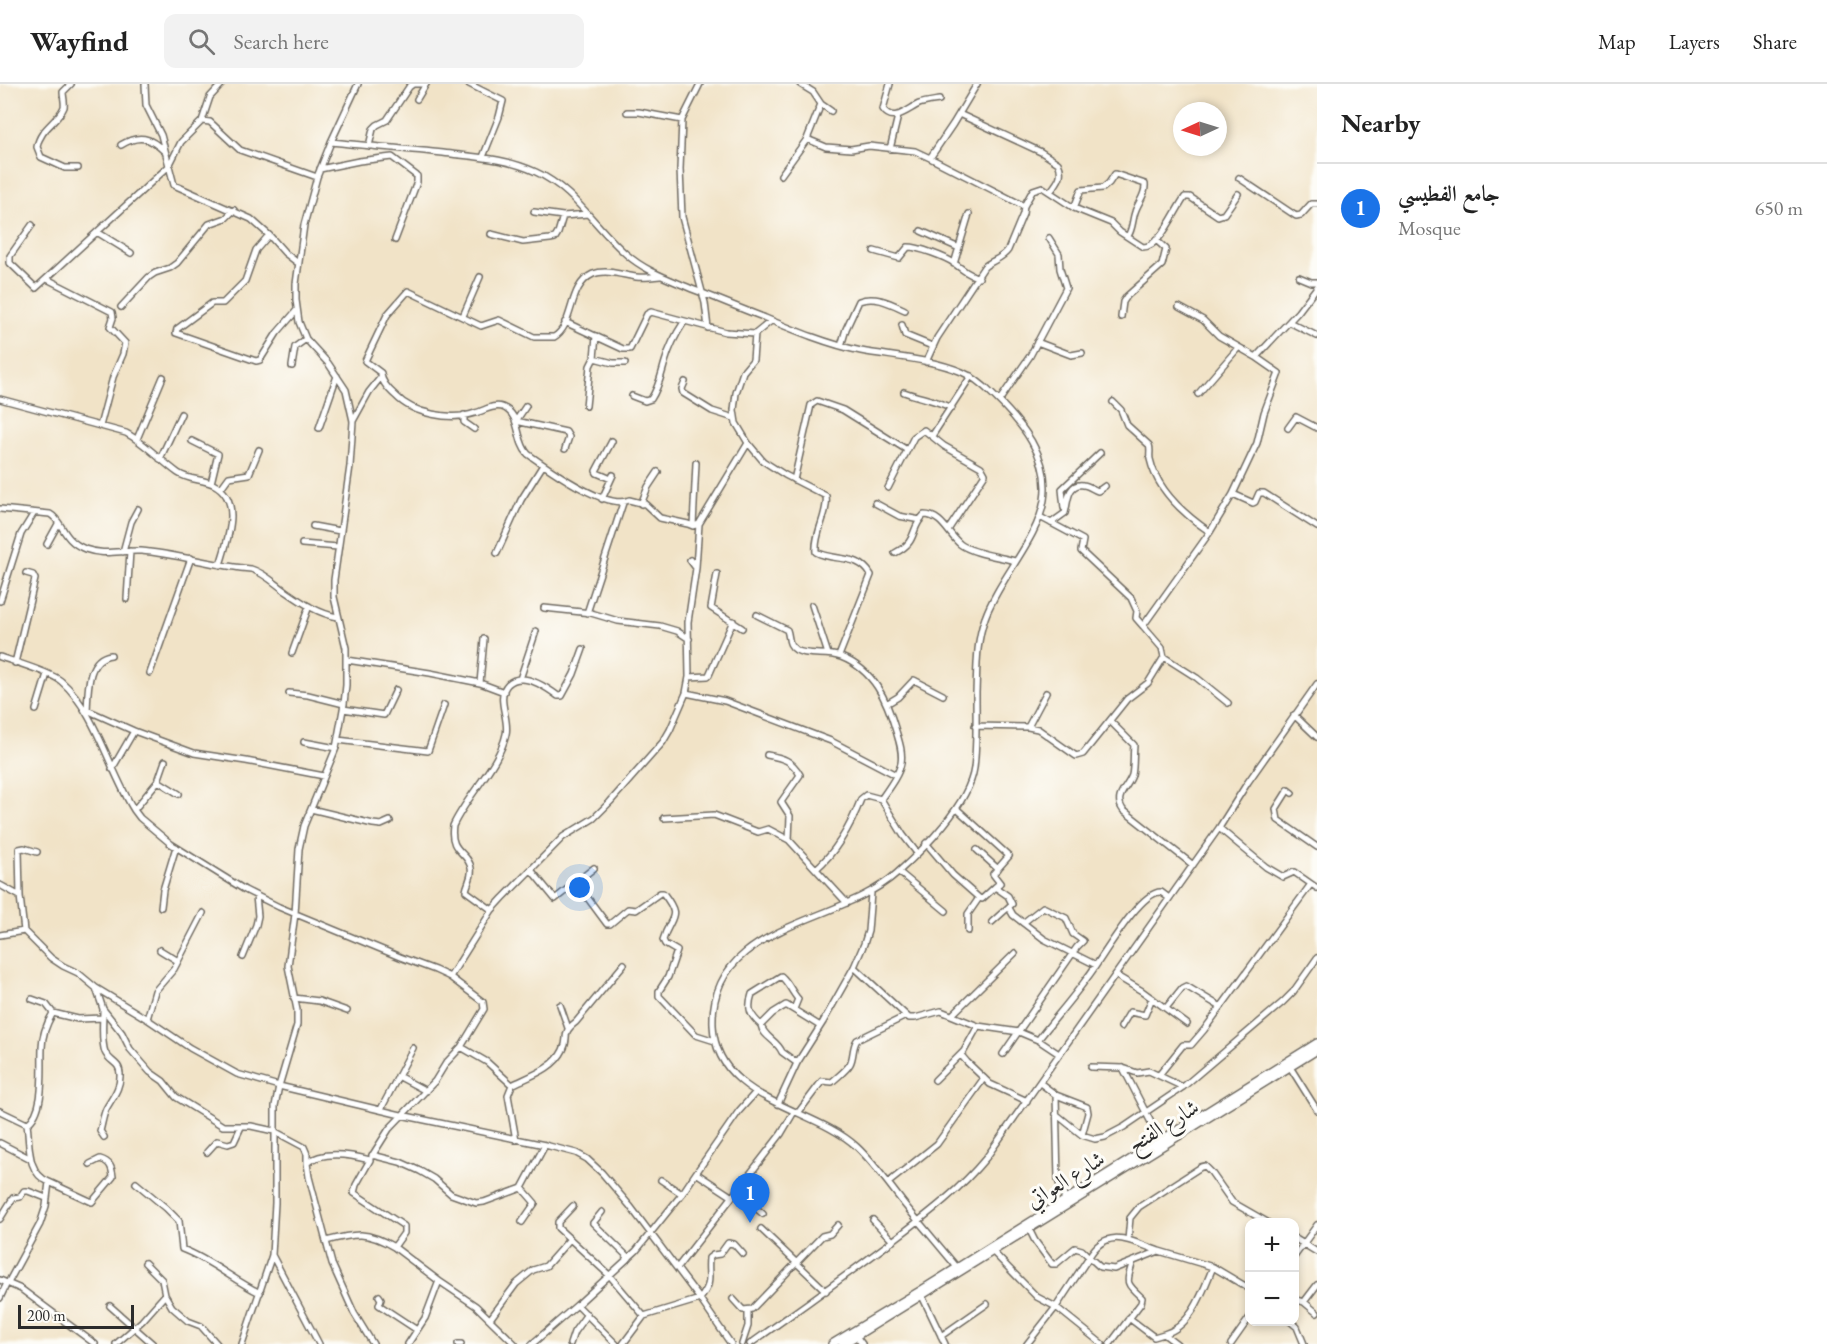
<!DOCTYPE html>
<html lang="en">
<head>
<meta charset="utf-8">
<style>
  body { margin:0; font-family:"EB Garamond",Amiri,serif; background:#f2f2f2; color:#222 }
  .controls { position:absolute; right:18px; bottom:18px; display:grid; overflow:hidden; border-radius:12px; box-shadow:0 3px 9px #0003 }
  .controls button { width:54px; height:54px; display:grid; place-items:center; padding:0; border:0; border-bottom:2px solid #e0e0e0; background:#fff; color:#222; font:30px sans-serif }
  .compass { position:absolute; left:1173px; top:18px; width:54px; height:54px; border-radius:50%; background:#fff; box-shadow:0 3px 9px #0003; rotate:266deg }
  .scale { position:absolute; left:18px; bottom:15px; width:116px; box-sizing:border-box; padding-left:6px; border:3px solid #2b2b2b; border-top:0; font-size:16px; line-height:21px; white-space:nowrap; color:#2b2b2b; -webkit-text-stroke:4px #fdfcf7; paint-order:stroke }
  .you { position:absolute; left:580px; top:804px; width:21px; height:21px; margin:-15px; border:4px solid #fff; border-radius:50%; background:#1a73e8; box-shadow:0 0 0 9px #1a73e833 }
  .badge { display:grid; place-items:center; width:39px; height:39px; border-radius:50%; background:#1a73e8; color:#fff; font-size:20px; font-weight:700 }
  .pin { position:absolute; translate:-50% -50px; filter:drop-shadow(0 2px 3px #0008) }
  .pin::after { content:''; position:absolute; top:32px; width:21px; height:18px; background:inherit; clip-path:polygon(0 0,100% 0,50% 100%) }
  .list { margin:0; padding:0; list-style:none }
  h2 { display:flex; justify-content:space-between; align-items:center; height:78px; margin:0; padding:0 24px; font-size:26px }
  h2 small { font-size:20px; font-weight:400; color:#767676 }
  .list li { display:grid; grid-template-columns:39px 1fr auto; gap:18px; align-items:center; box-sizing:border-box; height:90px; padding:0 24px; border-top:2px solid #e0e0e0 }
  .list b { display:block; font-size:22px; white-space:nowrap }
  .list p { margin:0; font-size:20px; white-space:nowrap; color:#767676 }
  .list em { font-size:20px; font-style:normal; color:#767676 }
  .icon { flex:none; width:33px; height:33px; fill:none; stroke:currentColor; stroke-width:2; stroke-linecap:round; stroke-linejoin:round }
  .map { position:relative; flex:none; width:1317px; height:1260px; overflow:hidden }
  header { display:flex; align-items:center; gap:36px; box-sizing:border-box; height:84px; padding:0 30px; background:#fff; border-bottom:2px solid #e0e0e0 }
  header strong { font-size:28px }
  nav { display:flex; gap:33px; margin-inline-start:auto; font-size:21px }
  .search { width:420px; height:54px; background:#f2f2f2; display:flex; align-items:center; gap:15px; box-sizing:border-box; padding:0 21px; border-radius:12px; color:#767676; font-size:22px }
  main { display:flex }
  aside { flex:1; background:#fff }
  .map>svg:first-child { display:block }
</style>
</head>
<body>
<header>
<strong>Wayfind</strong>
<div class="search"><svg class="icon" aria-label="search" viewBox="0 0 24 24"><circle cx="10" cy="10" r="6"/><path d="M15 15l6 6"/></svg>Search here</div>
<nav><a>Map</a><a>Layers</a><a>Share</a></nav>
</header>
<main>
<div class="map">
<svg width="1317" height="1260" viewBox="0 0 1317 1260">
  <rect width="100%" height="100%" fill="#fdfcf7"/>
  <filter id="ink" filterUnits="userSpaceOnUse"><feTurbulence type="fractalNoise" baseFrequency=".0167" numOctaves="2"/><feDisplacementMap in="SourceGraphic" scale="12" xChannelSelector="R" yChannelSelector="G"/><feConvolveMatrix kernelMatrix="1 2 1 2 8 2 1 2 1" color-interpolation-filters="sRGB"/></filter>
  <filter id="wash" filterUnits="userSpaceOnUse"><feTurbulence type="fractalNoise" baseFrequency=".008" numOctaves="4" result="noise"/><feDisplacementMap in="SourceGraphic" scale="24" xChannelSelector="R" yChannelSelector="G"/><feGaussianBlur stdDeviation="1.35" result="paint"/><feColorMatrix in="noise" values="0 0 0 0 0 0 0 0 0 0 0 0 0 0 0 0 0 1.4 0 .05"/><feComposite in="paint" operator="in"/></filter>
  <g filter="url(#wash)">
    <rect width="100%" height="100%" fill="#f1e3c7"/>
  </g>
  <g filter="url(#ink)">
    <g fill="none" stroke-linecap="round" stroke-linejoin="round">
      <g stroke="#706b62" stroke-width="8">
        <path id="minor" d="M71 0 63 8C63 13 65 18 64 23 58 38 40 44 37 63L41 73 65 84H78
          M145 0 146 21 161 51 174 101 251 135 269 151 285 169 298 179
          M469 0 503 17 499 33 483 73
          M700 0 682 36 680 85 682 133 705 219 708 244
          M890 0 883 25C893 40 908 25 919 20 925 18 933 17 939 16
          M417 15 426 0
          M821 20 831 27
          M627 28H639L682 36
          M959 30 1041 68 1058 79C1064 91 1058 98 1050 108
          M202 37 210 13 222 0
          M807 55 826 63 851 65 869 62 915 67 930 74
          M331 58C368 62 406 65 443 69 475 73 506 74 536 88 574 105 595 143 626 170 645 187 669 195 692 205 716 214 739 224 763 233 794 246 827 260 861 267 894 273 931 275 962 288 974 293 983 301 992 310 1021 338 1051 373 1044 416 1039 454 998 496 985 534 976 558 977 584 976 609 976 633 977 660 974 684 969 720 924 765 897 789 840 841 709 839 713 941 716 1018 813 1022 857 1063 875 1080 890 1102 905 1121 923 1143 942 1165 960 1187
          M121 61C139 50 150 53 165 68
          M369 62 373 45 377 41 387 36 409 3 413 0H426
          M890 65 898 32
          M320 85 359 77 392 73 417 92V98L395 156
          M781 91 807 55 821 20 813 8 800 0
          M1239 94 1296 132 1301 131 1311 120H1317
          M1024 122 1033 106 1042 103 1074 124 1111 139 1120 148 1143 163C1161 163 1175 126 1185 113H1190L1218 132 1224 130 1238 110
          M1074 124 1081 106 1103 104 1109 99 1115 90 1145 100C1146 111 1138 118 1135 128 1132 137 1133 144 1128 152
          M534 128 563 132 588 130
          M32 141 10 172V179L36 204 169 82 181 58 202 37 210 38 240 66 317 93
          M921 147 959 164
          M97 148 131 169
          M491 150 523 158 550 155 555 154 558 149 563 132
          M269 151 256 166 245 197 223 219H212L177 245 176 249 256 277 260 276 277 249 297 226
          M874 167 899 174 908 163C919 163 945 173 954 179 963 186 968 190 979 194
          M954 180 969 130
          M660 192C652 193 644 194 636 193 622 191 607 185 593 190 567 202 575 241 554 253H534L499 236 481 242 408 207 387 231 365 277 381 289C381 298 389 306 396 312 413 330 451 337 475 329 484 327 493 320 502 323 522 330 515 357 528 370 548 384 607 427 629 416L645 420 660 434 688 440 693 442 699 440 748 359
          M1299 193 1311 198H1317
          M47 195 112 228 113 234 110 243 125 259 123 270 113 293 100 342
          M121 223 149 193 155 189 170 184 177 179 209 140 226 134 234 126
          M1179 223 1203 236 1219 252 1256 273
          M463 232 480 193
          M1121 233 1123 218 1127 212 1162 181 1166 165 1156 156
          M771 237 755 250 753 276 743 288 736 309 734 326 736 339 748 359 763 377 785 391 826 412C829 429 814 449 816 468 834 478 859 469 871 491L839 572
          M565 238 623 265H630L647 230 651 228 726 248 755 250
          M1289 238 1317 252
          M902 241 905 251 932 262
          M596 252 594 274 613 279H625
          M1037 258 1071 271 1082 269
          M841 262 846 245 859 217C875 211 890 219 905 226
          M926 278 937 254 984 183C992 176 1002 175 1008 166L1023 130 1024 122 930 74 953 40 977 0
          M292 282 295 263 306 255
          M685 298 682 305 683 309 712 327 734 334
          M904 308C920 314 936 316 952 324
          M1198 310 1238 264
          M632 312 645 317 651 315C659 303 661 291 665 278 669 264 676 250 684 238
          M0 315 126 349C145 359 160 376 178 389 188 396 202 395 213 400 244 415 227 457 220 481
          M999 317 1030 272 1066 204 1060 185 1059 170 1049 154
          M1113 318 1121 326 1127 341 1149 361C1151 366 1149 370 1150 375 1157 407 1185 431 1210 448
          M586 322 590 282 594 274
          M464 331V338L474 345
          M353 337 369 308 381 293
          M516 337 566 348 569 353 565 365
          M516 337 526 322
          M319 344 337 292
          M1288 344 1296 333 1317 344
          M932 352 971 292
          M137 355 163 293
          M192 357 218 370 211 399
          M160 375 181 330
          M611 395 597 389 596 387 612 357
          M794 396 811 321 817 317 843 326 907 366
          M221 404 229 393 249 390 259 366
          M888 404 914 353 924 346 944 362 981 383 985 390 948 446
          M1233 410 1253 419 1255 418 1259 409H1264L1317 443
          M602 415 613 391
          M875 419 899 432 920 436
          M641 420 648 403 658 388
          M1064 424 1062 405 1100 369
          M0 425 50 430C63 437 62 456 85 465 104 472 121 466 141 467 178 470 214 482 251 485 265 489 275 500 287 508 303 519 319 530 338 533
          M1040 433 1083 456 1081 467 1131 514 1137 527 1136 534 1143 542
          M1051 439 1065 429C1068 419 1067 399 1083 401 1088 401 1094 406 1098 407L1105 402
          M313 442 340 447
          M693 442 696 379
          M47 460 58 440
          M302 460 338 463
          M123 468 131 438 138 425
          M497 469 521 416 543 381
          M895 469C919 457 909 446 924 431 942 431 948 450 960 460 971 469 1001 473 1015 477
          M696 483 699 440
          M717 490 711 524 742 544
          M127 515 130 467
          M0 517 21 450 34 429
          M812 521 828 570
          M544 524 591 529 618 537 660 542 677 547 689 555
          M587 529 623 419
          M757 531 787 546C790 554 787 560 796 566 809 573 827 567 841 573 874 586 887 616 896 647 899 657 903 668 901 679 899 691 888 705 881 715L903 751 917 769
          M484 555 480 599 504 608
          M292 569 309 522
          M0 573C15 578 50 588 61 597 95 626 110 688 134 726L140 734 171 760 245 806 279 823 400 873 435 886 450 893 483 918 484 925 461 963 487 978 512 1001 508 1011 516 1056
          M1164 573 1197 594 1228 619
          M347 576 430 589 480 599
          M15 579 35 495 33 491 26 489
          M150 589 191 474
          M689 593 708 592 709 591 733 537
          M520 595 536 547
          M289 609 308 611 344 620
          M686 609 725 617 831 657 896 691
          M888 619 898 613 914 596 943 611
          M343 625 384 631 396 606
          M36 626 47 590
          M87 626 134 647 194 669 246 677 324 692
          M87 629C88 609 86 574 111 571
          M1294 631 1317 653
          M1110 637 1134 661C1133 670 1134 682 1132 691 1128 704 1113 712 1123 726L1193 781
          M975 642 1028 643 1038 645 1076 672 1083 670 1127 615 1148 599 1164 573 1162 564 1143 542 1210 448 1233 410 1257 359 1264 329 1279 289 1256 273 1298 228 1317 203
          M1028 643 1046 609
          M338 656 428 667 444 621
          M304 658 336 664
          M767 671C783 674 792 676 800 691L781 718 790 732 789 756 847 819
          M112 685 134 647
          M158 697 179 710
          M1292 709 1288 706 1276 725 1278 736 1317 763
          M311 725 373 740 381 741 390 737
          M957 725 1009 772 993 790 1000 799 995 803 1008 812 1012 820 992 838
          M134 726 158 697 165 677
          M664 734 714 731 758 748 768 745 789 756
          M1219 744 1266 783 1283 793 1294 788 1317 804
          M926 759 953 791 979 814 982 815 995 803
          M977 766 998 785
          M816 785C838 766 851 741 861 715L866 711 881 715
          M532 787 555 815 594 784
          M899 788 946 827
          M0 801 20 812
          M574 801 584 809 607 840H610L628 825 636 826 660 809H663C683 835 670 831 663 856L665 860 677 867 668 893 659 907V912L696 951 715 957
          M161 823 163 806 176 763
          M1009 824 1013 831 1044 855 1096 881
          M492 826 466 807C467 799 473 793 471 784 468 767 449 769 453 742 466 713 500 680 506 650 510 635 495 613 508 600 522 587 546 603 558 612H562L574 590 583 565
          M24 847 20 812 19 765 24 764 37 768
          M968 847V830L979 814
          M0 851 24 847 51 874 63 882 78 889 96 904 147 935 190 964 237 990 279 1002 401 1031 545 1061 576 1069 587 1075 602 1089 630 1122 700 1215 731 1260
          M160 866 178 877
          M243 873 256 841 258 832 256 812
          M854 883 909 934H915L941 927 978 942 1019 948 1038 956 1059 970
          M1115 891 1142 907 1187 940
          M450 893 492 826 503 814 563 753 594 734 610 718 663 658 670 646 686 609 689 593 688 538 696 484 690 476
          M96 904 103 925 122 949 130 965 150 988 163 997 176 1013 223 1042H251L274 1047 304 1063 307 1070V1079C323 1066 351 1071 370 1076L356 1101 354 1109 404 1142V1149L394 1163 439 1197 425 1234 408 1260
          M294 914 319 917 347 927
          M32 915 46 920 53 929 78 935 103 934
          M560 921 568 944
          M1166 924 1182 904 1186 902 1221 923
          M103 926C103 939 101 957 105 968 109 978 120 978 120 990 121 1004 112 1014 106 1025 103 1032 102 1040 100 1047L104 1053
          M952 931 1015 869
          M147 935 155 907 174 885 203 829
          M761 941C750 931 747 925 752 910L781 892C789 899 791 907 798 915L794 925
          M1121 943 1130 928 1145 931 1152 914
          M1038 956C1054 935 1072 915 1087 894 1101 877 1139 807 1161 808L1169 814
          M1003 970 1077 863 1083 857 1073 850 1066 834 1043 823 1023 839
          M961 971 967 978 990 1000 1027 1017
          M797 979 782 968C777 956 763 953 761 941L773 929 786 921 820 942
          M1091 983 1123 984 1137 989 1149 987 1183 1003
          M1290 983 1317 1026
          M1123 984 1160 1056
          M1159 991 1183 961H1191L1204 946 1311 800
          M398 992 426 1007
          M935 996 964 967 978 942
          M1040 999 1056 1011 1087 1023 1088 1029 1082 1051 1095 1055 1105 1053 1124 1043 1183 1003 1283 918 1293 908 1317 874
          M512 1001C530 992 554 985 563 966 570 953 560 950 576 938L624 880
          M1056 1011 1058 1096 1065 1115
          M778 1020 797 979 823 938 854 883 864 860 868 847 871 809
          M381 1025 413 964
          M0 1027 27 1040C30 1060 26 1089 49 1098
          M798 1029 822 997 832 998C837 993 846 987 850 980 854 973 852 963 857 956L906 932
          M1056 1030 1082 1051
          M27 1040C46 1027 41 985 42 964 42 953 47 939 53 929
          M0 1059 29 1074
          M207 1068 217 1057 228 1060 234 1058 241 1043
          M372 1071 400 1078 420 1087 434 1095 451 1110 476 1119 484 1118 522 1104 545 1061
          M372 1072 389 1045 435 997 446 979 461 963
          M307 1079 309 1093 332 1180 354 1229 373 1260
          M661 1096 682 1110 696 1089
          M136 1099 166 1124 179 1137 182 1165C211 1176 233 1196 260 1209
          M888 1099 937 1060 984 994
          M522 1104 535 1119 522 1138
          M736 1107 763 1130
          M731 1112 696 1089 739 1027 756 1008
          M573 1122 558 1138V1144L609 1191 644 1232
          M602 1128 593 1139 629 1174
          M0 1135 13 1114 20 1113 24 1107H28L46 1114
          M873 1136 893 1157
          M1028 1143 1035 1157 1052 1180H1056L1075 1164 1082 1166 1089 1173C1107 1141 1132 1158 1159 1167
          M761 1145 826 1207
          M1294 1154 1317 1168
          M1128 1156 1130 1134 1139 1123 1201 1083 1205 1082 1211 1088 1232 1118 1267 1138
          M326 1157C356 1149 367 1147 394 1163
          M993 1168 1037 1213 1056 1223 1102 1260
          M272 1171 319 1260
          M1294 1173 1317 1141
          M677 1184 781 1050 794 1028
          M0 1196 21 1205 95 1260
          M439 1197 476 1222 515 1260
          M8 1199 40 1140 46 1122 49 1098 92 1118 113 1093C112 1083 110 1078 100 1075L90 1080
          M165 1211 172 1223 188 1237 201 1242 217 1260
          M379 1212 381 1215 379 1221 417 1246
          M922 1212 945 1260
          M0 1214 7 1199
          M733 1215 743 1226 752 1225 822 1152 830 1150 838 1141
          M1294 1215 1304 1218 1317 1229
          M1304 1218 1317 1201
          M110 1222 153 1260
          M1129 1234 1154 1253 1164 1250 1177 1260
          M490 1235 516 1200 533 1186 546 1182 569 1156
          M1291 1238 1297 1243 1304 1260
          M1164 1250C1192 1242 1203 1207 1213 1183
          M856 1252 862 1260
          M941 1252 987 1220
          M116 1260 142 1237 165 1211 162 1196 145 1179
          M242 1260 272 1171 275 1119V1022L279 1002 297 941V926L288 882 295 830 299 765 304 742 336 664 344 620 346 601V564L334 513V496L350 382 353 337 346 306 328 279 306 255 299 238 296 216V200L304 141 317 93 331 58 358 0
          M458 1260H461
          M532 1260 577 1221
          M570 1260 574 1248 587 1230
          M616 1260 577 1221 636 1167 682 1110
          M623 1260 644 1232 700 1215C714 1197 707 1193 709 1174L713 1171 720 1170 728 1159 734 1160 743 1170
          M742 1260 748 1242V1226
          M750 1260C797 1227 844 1193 891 1158 925 1132 958 1108 986 1074L1219 744 1248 698 1317 600
          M1027 1260 1056 1223 1089 1173 1100 1183 1114 1185 1159 1167 1213 1183 1250 1205
          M1110 1260 1141 1219 1142 1214C1125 1198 1126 1200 1133 1177
          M1231 1260 1250 1233"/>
      </g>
      <g stroke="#706b62" stroke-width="10">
        <path id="major" d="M832 1260 920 1207 1317 959
          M843 1260 1317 966"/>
      </g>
      <use href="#minor" stroke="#fff" stroke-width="5"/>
      <use href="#major" stroke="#fff" stroke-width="7"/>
    </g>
  </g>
  <g text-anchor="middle" stroke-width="6" stroke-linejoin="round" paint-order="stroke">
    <g font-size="22" fill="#2b2b2b" stroke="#fdfcf7">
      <text transform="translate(1163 1041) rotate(-32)" y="8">شارع الفتح</text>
      <text transform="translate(1065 1095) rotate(-32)" y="8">شارع العواتي</text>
    </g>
  </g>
</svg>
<div class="controls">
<button>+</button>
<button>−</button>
</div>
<svg class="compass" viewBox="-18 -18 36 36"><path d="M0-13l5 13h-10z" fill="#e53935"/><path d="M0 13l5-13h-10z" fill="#767676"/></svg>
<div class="scale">200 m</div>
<div class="you"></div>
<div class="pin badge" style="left:750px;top:1139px">1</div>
</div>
<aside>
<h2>Nearby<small></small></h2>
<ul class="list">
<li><span class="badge">1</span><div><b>جامع الفطيسي</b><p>Mosque</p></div><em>650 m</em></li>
</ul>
</aside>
</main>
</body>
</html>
